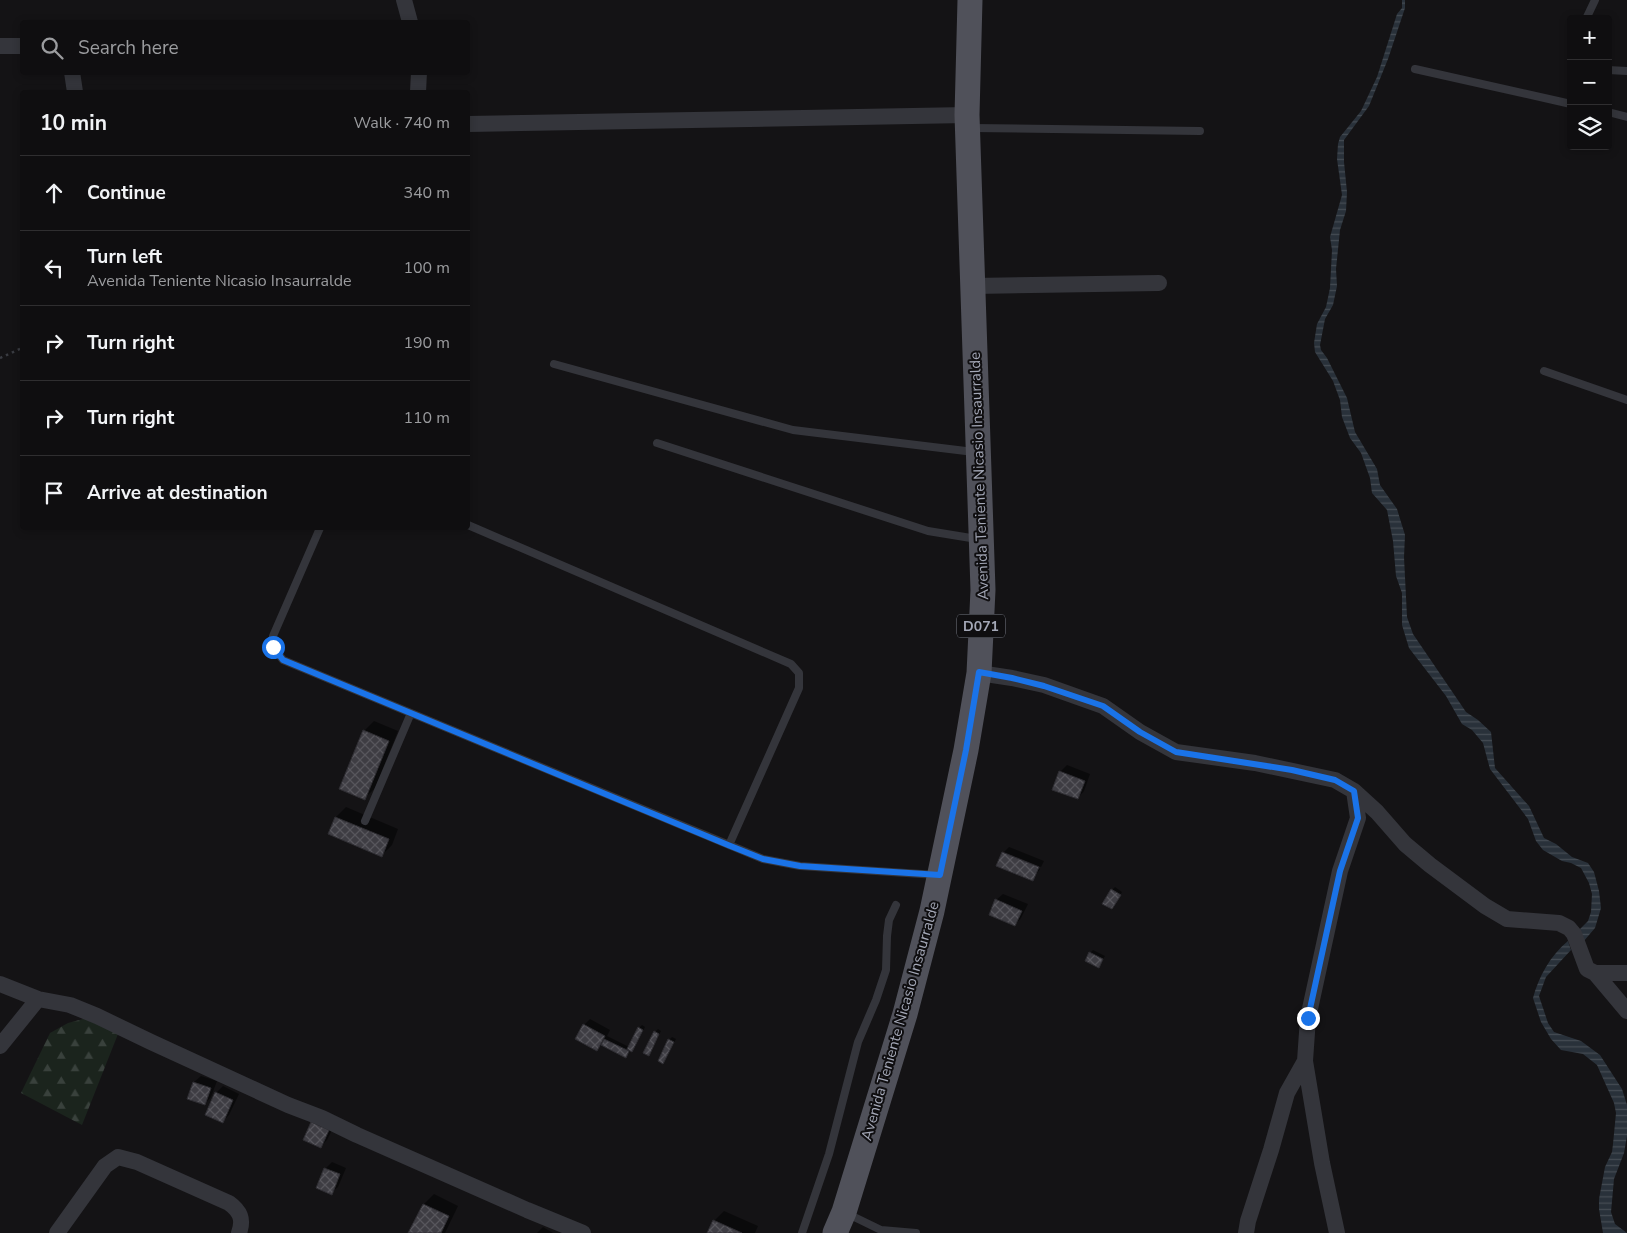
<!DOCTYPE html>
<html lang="en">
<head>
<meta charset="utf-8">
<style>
  body { margin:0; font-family:"Nunito Sans",sans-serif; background:#1d1c1e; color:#f1f3f6 }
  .controls { position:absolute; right:15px; top:15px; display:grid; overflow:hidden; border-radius:5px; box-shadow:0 2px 8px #0003 }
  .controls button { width:45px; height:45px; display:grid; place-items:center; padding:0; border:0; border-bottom:1px solid #2f2e30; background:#0f0e10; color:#f1f3f6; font:25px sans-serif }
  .stop { position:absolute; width:15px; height:15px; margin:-11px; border:4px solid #1a73e8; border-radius:50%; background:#fff }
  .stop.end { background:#1a73e8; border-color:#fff; box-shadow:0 1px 5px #0008 }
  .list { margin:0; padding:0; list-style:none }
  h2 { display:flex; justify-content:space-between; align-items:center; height:65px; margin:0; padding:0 20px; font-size:21px }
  h2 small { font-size:16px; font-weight:400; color:#9b9c9f }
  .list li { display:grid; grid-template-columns:32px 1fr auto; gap:15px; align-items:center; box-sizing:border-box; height:75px; padding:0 20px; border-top:1px solid #2f2e30 }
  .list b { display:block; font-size:19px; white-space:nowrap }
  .list p { margin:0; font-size:16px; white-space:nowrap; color:#9b9c9f }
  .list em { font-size:16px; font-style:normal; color:#9b9c9f }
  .icon { flex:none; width:28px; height:28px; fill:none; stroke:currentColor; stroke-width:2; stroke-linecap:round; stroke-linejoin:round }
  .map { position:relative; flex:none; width:1627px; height:1233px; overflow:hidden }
  .search { position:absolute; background:#0f0e10; box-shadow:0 2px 8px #0003; left:20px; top:20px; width:450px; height:55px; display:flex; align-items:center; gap:12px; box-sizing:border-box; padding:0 18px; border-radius:5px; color:#9b9c9f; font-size:19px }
  .panel { position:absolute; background:#0f0e10; box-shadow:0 2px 8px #0003; left:20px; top:90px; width:450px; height:440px; border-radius:5px }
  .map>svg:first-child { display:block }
</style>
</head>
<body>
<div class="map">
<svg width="1627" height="1233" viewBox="0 0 1627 1233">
  <defs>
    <pattern id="forest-firs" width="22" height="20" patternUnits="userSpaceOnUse" patternTransform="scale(1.25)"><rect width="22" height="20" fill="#1b241d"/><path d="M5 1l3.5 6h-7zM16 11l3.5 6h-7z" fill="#39413c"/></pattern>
    <pattern id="water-rules" width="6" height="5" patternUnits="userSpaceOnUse" patternTransform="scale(1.25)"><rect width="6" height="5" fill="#29313a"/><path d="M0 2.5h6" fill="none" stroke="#454c54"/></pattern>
    <pattern id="building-cross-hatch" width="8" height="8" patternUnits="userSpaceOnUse" patternTransform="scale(1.25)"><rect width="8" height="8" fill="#3e3d43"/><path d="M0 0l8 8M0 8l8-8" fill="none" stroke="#57565c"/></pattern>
  </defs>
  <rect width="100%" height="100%" fill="#141315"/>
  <path fill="url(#forest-firs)" d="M83 1019 99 1021 118 1034 82 1125 21 1093 50 1033 68 1023Z"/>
  <path fill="url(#water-rules)" d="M1402 0H1405V8L1388 59 1369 106 1344 140V162L1347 192 1346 211 1340 230 1336 269 1337 286 1333 305 1325 319 1320 345 1321 350 1327 358 1347 398 1355 432 1377 469 1380 485 1397 509 1405 535 1404 557 1407 617 1413 634 1466 712 1478 720 1491 732 1495 768 1529 806 1544 838 1556 844 1572 857 1588 863 1594 872 1599 891 1601 908 1595 928 1583 942 1579 930 1588 921 1591 912 1592 894 1589 883 1581 868 1571 863 1562 861 1543 850 1536 841 1528 819 1490 769 1483 743 1472 730 1462 724 1446 696 1409 648 1402 625V593L1396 576 1393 541 1387 510 1372 493 1370 478 1361 453 1350 438 1342 417 1340 400 1333 381 1315 352 1314 343 1317 324 1326 307 1330 288 1332 250 1330 237 1342 195 1337 159 1338 144 1340 137 1361 111 1377 77 1397 14 1402 8Z
    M1568 941 1571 950 1546 977 1539 996 1548 1023 1554 1032 1581 1041 1600 1055 1622 1089 1627 1105V1136L1624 1153 1614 1179 1611 1212 1615 1224 1627 1233H1603L1599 1209V1199L1605 1167 1612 1152 1613 1144 1616 1113 1614 1103 1597 1065 1583 1054 1561 1050 1551 1039 1541 1022 1533 998C1539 976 1550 956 1568 941Z"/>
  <path fill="#0007" d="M374 721 398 731 375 788 365 798 364 731Z
    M1067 765 1090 774 1084 791 1078 798 1060 772Z
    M346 807 398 829 392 845 382 855 329 833 336 817Z
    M1009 847 1044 861 1041 867 1004 852V855L1040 869 1033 879 998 865 1003 853Z
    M1115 887 1122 892 1112 908V890Z
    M1003 894 1028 904 1021 918 1015 925 996 900Z
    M1093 950 1105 956 1098 966 1090 953Z
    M590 1019 610 1030 607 1036 629 1047 639 1028 642 1025 645 1027 635 1047 632 1050 630 1049 626 1056 602 1044 597 1049 584 1025Z
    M658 1029 661 1031 648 1055 655 1032Z
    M672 1037 676 1039 663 1062 669 1040Z
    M201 1076 217 1081 211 1097 205 1104 189 1098 194 1082Z
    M223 1086 239 1094 229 1115 223 1121 216 1093Z
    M335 1124 327 1140 321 1146 305 1139Z
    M332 1162 346 1168 338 1187 331 1193 317 1188 326 1168Z
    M434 1194 458 1206 445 1233H410L424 1204Z
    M724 1211 758 1226 755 1233H708L714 1221Z
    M543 1227 553 1233H537Z"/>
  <path fill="url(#building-cross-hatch)" stroke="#2e2d32" d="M363 730 389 741 365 800 339 789Z
    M1059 771 1085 781 1078 799 1052 790Z
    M335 817 389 839 382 857 328 834Z
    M1002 852 1039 867 1033 881 996 866Z
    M1111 889 1121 895 1112 909 1102 904Z
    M995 899 1022 911 1015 926 989 915Z
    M1089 952 1103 959 1099 968 1085 961Z
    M583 1024 605 1036 597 1051 575 1039Z
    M638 1027 643 1030 632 1052 627 1049Z
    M654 1031 659 1034 649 1056 643 1053Z
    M604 1039 629 1051 626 1058 601 1045Z
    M668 1039 674 1042 663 1064 658 1061Z
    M193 1082 211 1088 205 1105 187 1099Z
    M215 1092 233 1100 223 1123 205 1115Z
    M311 1122 329 1130 321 1148 303 1140Z
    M324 1168 340 1174 332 1195 316 1188Z
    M423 1204 449 1216 441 1233H408Z
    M713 1220 742 1233H707Z"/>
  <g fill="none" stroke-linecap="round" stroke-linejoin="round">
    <path stroke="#3a3c42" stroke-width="2.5" stroke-dasharray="2.5 4" stroke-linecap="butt" d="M0 358 22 348"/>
    <path stroke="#34353b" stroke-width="8" d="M1586 19 1595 0
      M1415 69 1571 104
      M1608 70 1627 71
      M1608 112 1627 117
      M972 128 1200 131
      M554 364 793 430 974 452
      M1544 371 1627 400
      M657 443 928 531 977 539
      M468 525 791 664 799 673V688L729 845
      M320 528 273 636V647L283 660 763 859 800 866 937 875
      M365 821 411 713
      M848 1214 881 1230 916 1233
      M802 1233 829 1154 858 1042 876 1000 886 970 887 936 889 920 896 905"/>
    <path stroke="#34353b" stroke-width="16" d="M404 0 410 22
      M0 46H22
      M72 72 75 92
      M418 92 419 72
      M468 124 967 115
      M973 286 1159 283
      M979 673 1012 678 1044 685 1103 706 1140 732 1176 752 1255 763 1335 780 1354 791 1377 812 1405 844 1430 865 1485 906 1507 919 1559 923 1569 928 1574 934 1587 969 1595 973H1627
      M1595 973 1627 1011
      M0 984 38 999 70 1005 97 1016 151 1042 288 1105 322 1118 357 1135 527 1210 583 1233
      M0 1046 38 999
      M57 1233 105 1166 118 1157 137 1162 229 1203C240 1211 244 1219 239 1233
      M1246 1233 1248 1221 1271 1150 1287 1093 1305 1061
      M1337 1233 1322 1163 1305 1061 1308 1018 1340 871 1358 818 1354 791"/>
    <path stroke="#50515a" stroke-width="25" d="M835 1233 844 1212 905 1014 932 911 966 750 979 673 983 590 967 115 970 0"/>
  </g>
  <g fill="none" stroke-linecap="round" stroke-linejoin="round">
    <path stroke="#1a73e8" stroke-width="6" d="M273 647 283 660 728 845 763 859 800 866 940 875 966 750 979 672 1012 678 1044 686 1103 706 1140 732 1176 752 1292 770 1335 780 1354 791 1358 818 1340 871 1308 1018"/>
  </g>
  <g text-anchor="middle" stroke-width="4" stroke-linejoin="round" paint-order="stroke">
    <rect fill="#0f0e10" stroke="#777a85" stroke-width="1" x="957" y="614.5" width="48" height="23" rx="4"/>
    <g font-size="14" font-weight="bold" fill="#a4a8b7">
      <text x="981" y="631">D071</text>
    </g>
    <g font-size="15" fill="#a4a8b7" stroke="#0f0e10">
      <text transform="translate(979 476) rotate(-92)" y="5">Avenida Teniente Nicasio Insaurralde</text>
      <text transform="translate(900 1021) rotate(-74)" y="5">Avenida Teniente Nicasio Insaurralde</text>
    </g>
  </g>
</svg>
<div class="controls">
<button>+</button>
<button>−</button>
<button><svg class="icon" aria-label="layers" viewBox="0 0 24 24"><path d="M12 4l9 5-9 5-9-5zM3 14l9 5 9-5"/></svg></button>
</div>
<div class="stop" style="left:273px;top:647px"></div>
<div class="stop end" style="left:1308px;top:1018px"></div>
<div class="search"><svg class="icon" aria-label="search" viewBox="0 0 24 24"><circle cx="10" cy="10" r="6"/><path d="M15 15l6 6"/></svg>Search here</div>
<section class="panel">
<h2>10 min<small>Walk · 740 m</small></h2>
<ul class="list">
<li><svg class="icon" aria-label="ahead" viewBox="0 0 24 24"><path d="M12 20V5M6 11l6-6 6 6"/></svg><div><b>Continue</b></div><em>340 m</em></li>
<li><svg class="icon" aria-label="left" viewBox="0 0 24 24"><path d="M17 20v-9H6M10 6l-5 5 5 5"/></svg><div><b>Turn left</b><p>Avenida Teniente Nicasio Insaurralde</p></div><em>100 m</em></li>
<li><svg class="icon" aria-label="right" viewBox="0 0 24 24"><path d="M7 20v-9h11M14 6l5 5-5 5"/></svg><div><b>Turn right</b></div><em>190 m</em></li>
<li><svg class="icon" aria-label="right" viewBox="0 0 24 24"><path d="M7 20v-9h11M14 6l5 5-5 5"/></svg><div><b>Turn right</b></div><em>110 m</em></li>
<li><svg class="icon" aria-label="arrive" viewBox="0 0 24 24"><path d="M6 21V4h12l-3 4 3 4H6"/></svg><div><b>Arrive at destination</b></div></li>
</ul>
</section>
</div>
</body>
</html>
